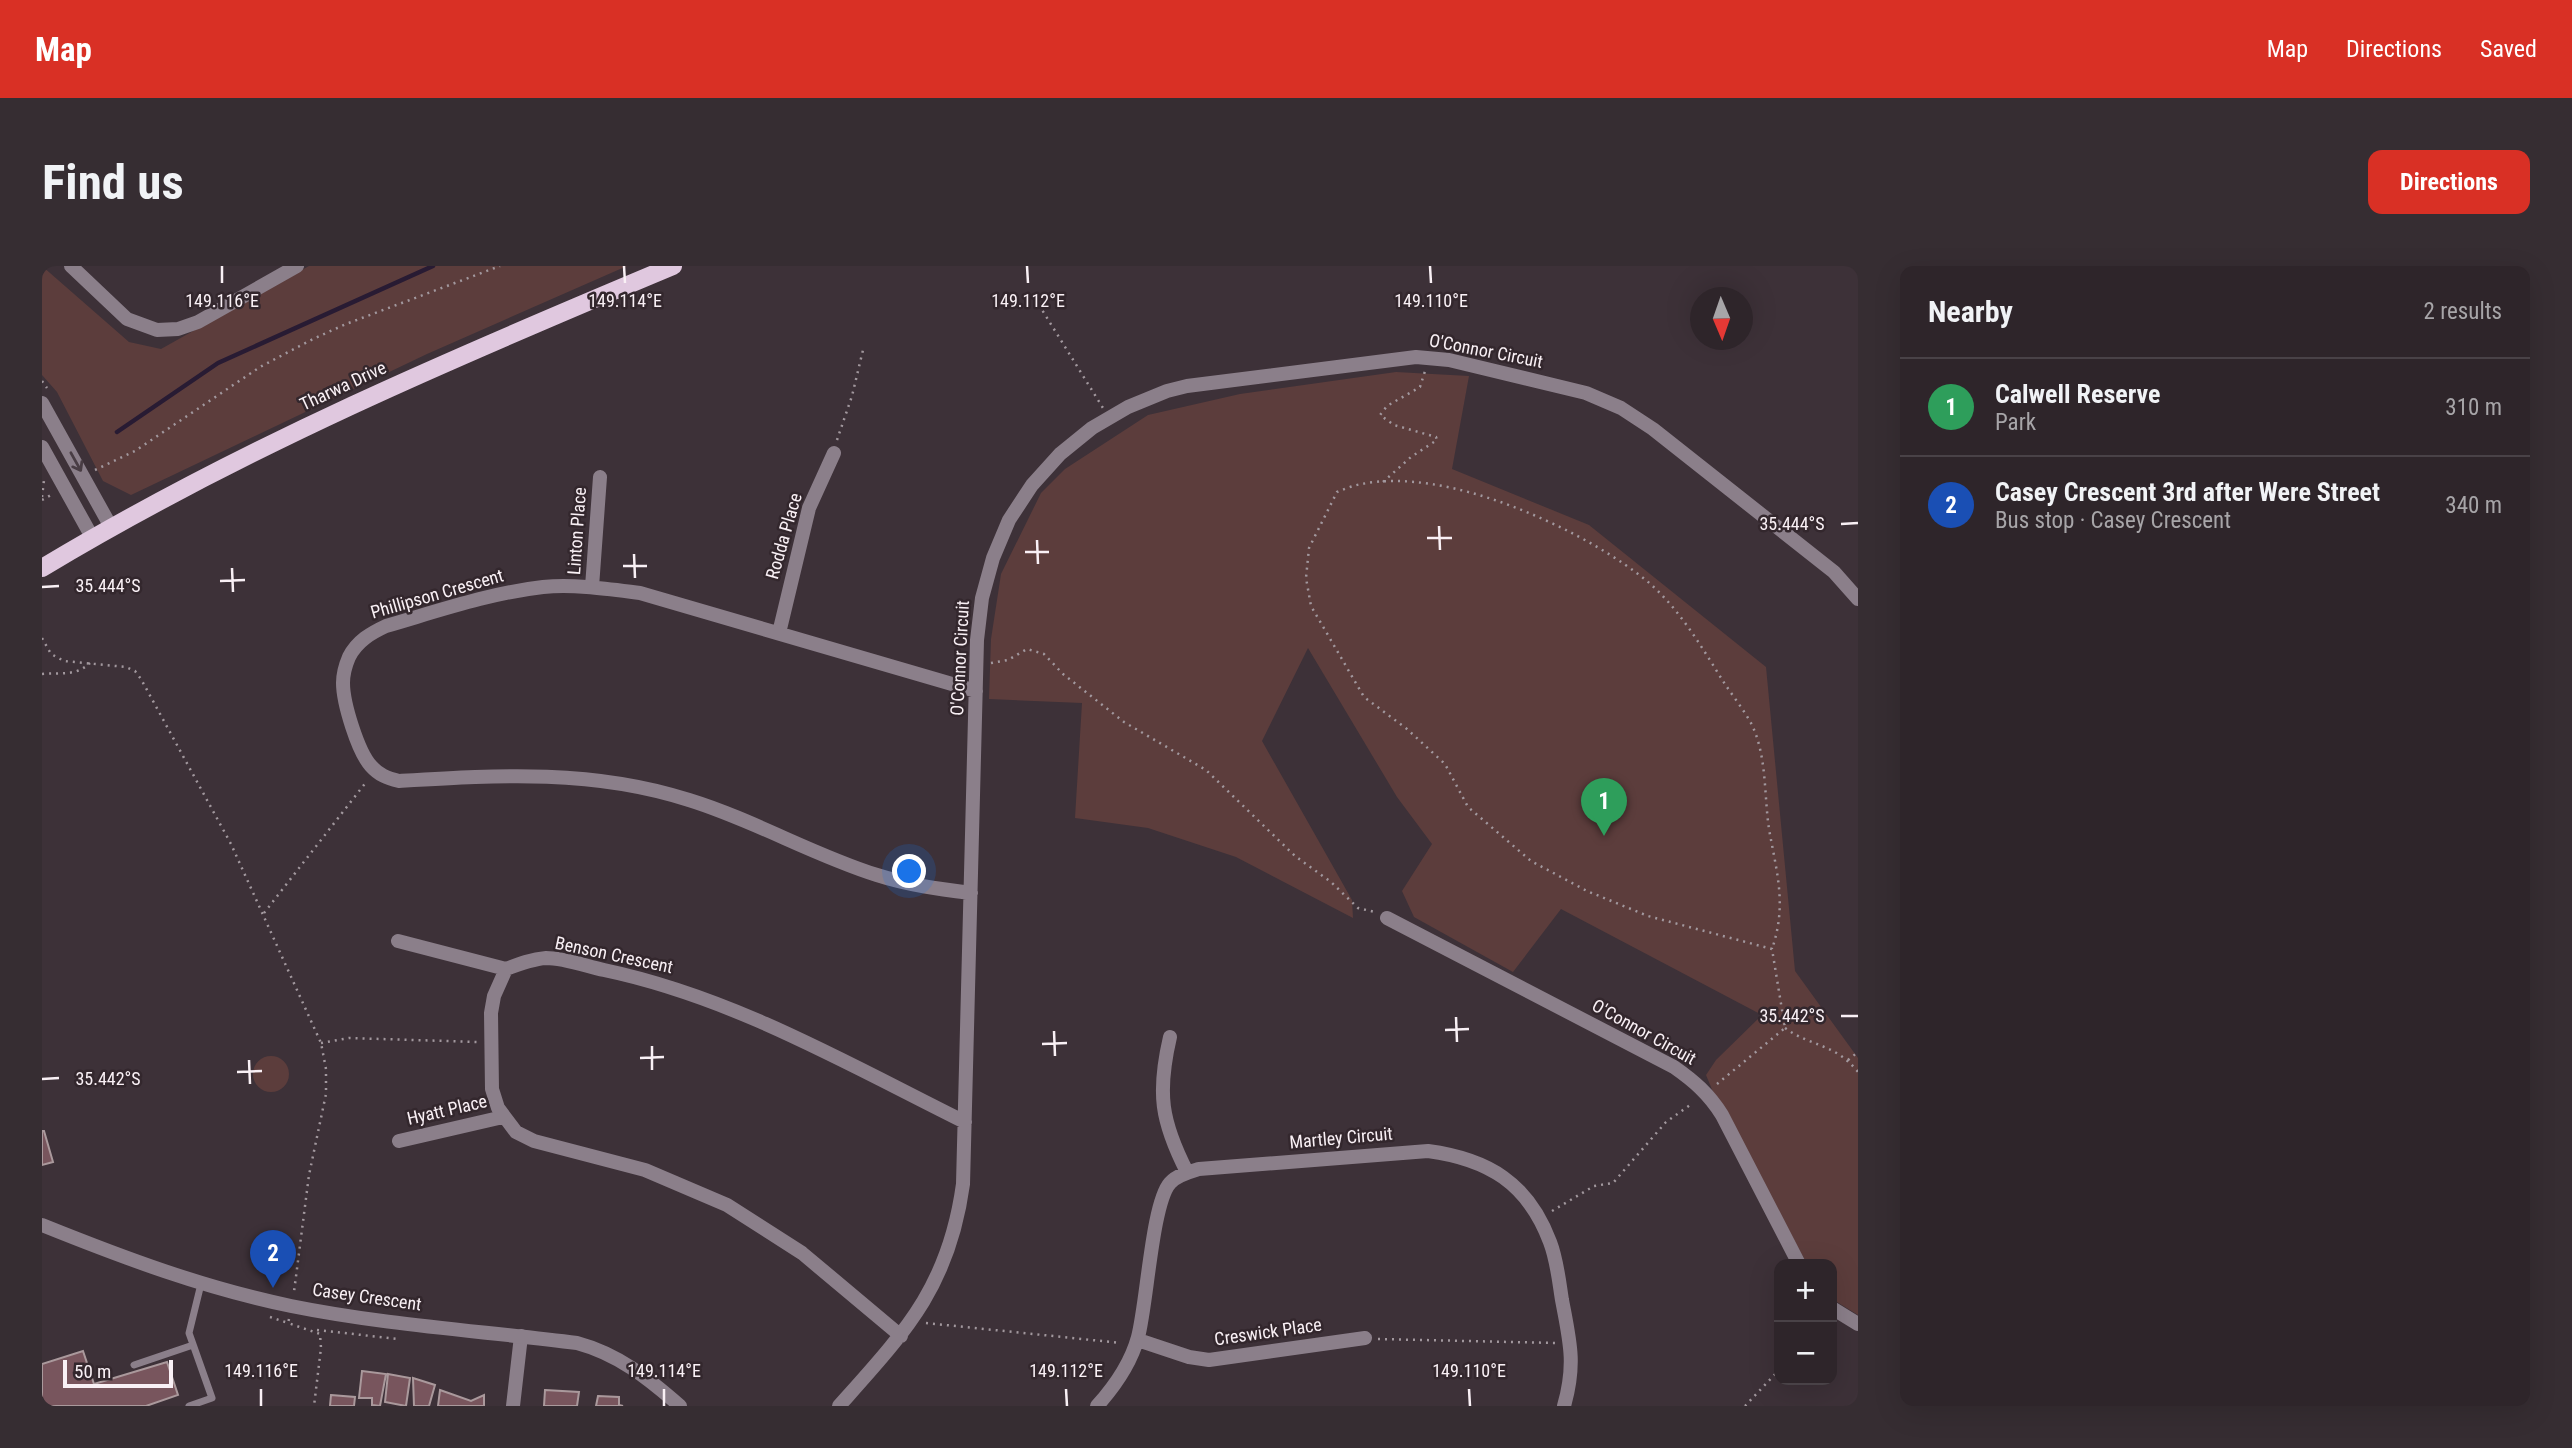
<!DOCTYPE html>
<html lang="en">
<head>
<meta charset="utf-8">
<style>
  body { margin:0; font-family:"Roboto Condensed",sans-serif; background:#362d32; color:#f1f3f6 }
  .controls { position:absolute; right:21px; bottom:21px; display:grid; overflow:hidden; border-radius:14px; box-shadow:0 7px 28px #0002 }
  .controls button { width:63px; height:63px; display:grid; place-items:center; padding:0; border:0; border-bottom:2px solid #494247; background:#2e252a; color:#f1f3f6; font:35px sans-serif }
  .compass { position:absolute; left:1648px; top:21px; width:63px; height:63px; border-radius:50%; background:#2e252a; box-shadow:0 7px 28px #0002; rotate:178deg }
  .scale { position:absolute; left:21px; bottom:18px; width:110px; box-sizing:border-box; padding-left:7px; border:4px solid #f9f0f5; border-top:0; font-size:19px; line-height:24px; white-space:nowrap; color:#f9f0f5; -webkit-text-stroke:5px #33272d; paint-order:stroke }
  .you { position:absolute; left:868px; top:606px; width:24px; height:24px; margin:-18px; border:5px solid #fff; border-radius:50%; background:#1a73e8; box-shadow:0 0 0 10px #1a73e833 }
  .badge { display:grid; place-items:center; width:46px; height:46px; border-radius:50%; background:#d93025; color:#fff; font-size:23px; font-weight:700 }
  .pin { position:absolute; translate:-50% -58px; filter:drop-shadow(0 2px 4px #0008) }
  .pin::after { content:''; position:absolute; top:37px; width:24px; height:21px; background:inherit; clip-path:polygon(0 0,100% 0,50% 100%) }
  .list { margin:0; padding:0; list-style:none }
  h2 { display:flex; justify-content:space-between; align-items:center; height:91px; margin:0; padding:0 28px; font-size:30px }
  h2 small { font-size:23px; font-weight:400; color:#a7a5a8 }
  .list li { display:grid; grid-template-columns:46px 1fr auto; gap:21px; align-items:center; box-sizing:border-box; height:98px; padding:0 28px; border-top:2px solid #494247 }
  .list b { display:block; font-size:26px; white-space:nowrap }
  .list p { margin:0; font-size:23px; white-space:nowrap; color:#a7a5a8 }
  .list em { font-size:23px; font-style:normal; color:#a7a5a8 }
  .map { position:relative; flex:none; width:1816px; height:1140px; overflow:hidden; border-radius:14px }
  header { display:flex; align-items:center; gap:42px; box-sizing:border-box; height:98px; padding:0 35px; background:#d93025; color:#fff }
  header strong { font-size:33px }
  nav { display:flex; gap:38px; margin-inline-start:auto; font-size:24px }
  .intro { display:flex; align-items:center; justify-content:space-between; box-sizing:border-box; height:168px; padding:0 42px }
  h1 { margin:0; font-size:49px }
  .button { padding:18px 32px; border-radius:14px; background:#d93025; color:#fff; font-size:24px; font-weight:700 }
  main { display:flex; gap:42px; padding:0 42px }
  aside { flex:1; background:#2e252a; border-radius:14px; box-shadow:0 7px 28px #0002 }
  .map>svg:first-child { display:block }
</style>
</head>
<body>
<header>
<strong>Map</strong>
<nav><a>Map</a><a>Directions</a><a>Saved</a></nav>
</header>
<div class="intro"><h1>Find us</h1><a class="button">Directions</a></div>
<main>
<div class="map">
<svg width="1816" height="1140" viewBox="0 0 1816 1140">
  <rect width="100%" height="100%" fill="#3d3138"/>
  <path fill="#5c3d3c" d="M0 0 87 76 119 83 267 0H585L385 88 89 229 61 215 15 126 0 109Z
    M1354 106 1427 110 1410 203 1547 259 1724 401 1753 705 1816 792V1049L1790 1033V998H1765L1674 833 1664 809 1674 794 1720 749 1519 643 1471 706 1372 651 1360 625 1390 578 1355 531 1266 382 1220 475 1310 634 1311 652 1194 591 1106 562 1033 552 1040 437 947 433 949 373 959 308 999 227 1023 203 1106 149 1198 128Z
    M211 808a18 18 0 1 1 36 0a18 18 0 1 1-36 0Z"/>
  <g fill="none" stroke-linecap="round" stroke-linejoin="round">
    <path stroke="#281b33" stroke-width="4.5" d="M75 166 176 97 391 0"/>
  </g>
  <path fill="#78555d" stroke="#aa999c" stroke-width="2" d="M0 865H2L11 896 0 899Z
    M41 1085 52 1118 125 1096 136 1129 104 1140H0V1098Z
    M320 1105 344 1108 338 1140 330 1139V1132H317Z
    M346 1108 368 1112 364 1140 343 1136Z
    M371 1112 393 1119 387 1140H372Z
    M398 1124 429 1135 442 1129V1140H396Z
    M503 1124 537 1126 535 1140H502Z
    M289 1129 313 1131 312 1140H288Z
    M556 1130 577 1131V1139L581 1140H554Z"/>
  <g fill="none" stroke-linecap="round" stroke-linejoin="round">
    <path stroke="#a2989e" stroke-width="2.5" stroke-dasharray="2 5" stroke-linecap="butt" d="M997 39 1061 142
      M0 115 5 122
      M795 174 810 130 821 84
      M53 204 93 185 218 101 271 73 304 58 458 0
      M1341 216 1369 191 1395 174 1394 171 1352 159 1338 149 1345 140 1378 121 1383 105
      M0 231 2 214
      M0 234 11 228
      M0 372 9 388 22 395 84 401 93 405 99 413 189 578 279 777 284 803V828L267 909 252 1026
      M949 397 966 394 985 383 1002 388 1021 408 1082 456 1164 504 1253 590 1289 616 1316 642 1333 646
      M0 408C18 406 33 411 48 397
      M222 647 325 515
      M1743 762C1769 781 1793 777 1816 806
      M279 777 307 772 436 776
      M1806 794 1816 786
      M1675 818 1743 762 1730 683 1606 650 1545 625 1489 595 1426 541 1403 498 1365 463 1322 431 1269 340 1264 312 1267 282 1295 226C1303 223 1312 219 1320 218 1403 201 1531 259 1596 308 1633 335 1657 377 1681 415 1690 429 1702 444 1710 459 1725 491 1722 529 1727 563 1735 608 1745 639 1730 683
      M1510 945 1552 920 1571 917 1624 856 1651 837
      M228 1051 246 1057
      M247 1053 246 1057 278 1068 279 1082 272 1140
      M884 1057 1079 1077
      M275 1064 356 1073
      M1336 1073 1514 1077
      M1703 1140 1737 1104"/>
    <path stroke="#8b7f8a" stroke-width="7" d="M92 1099 151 1079
      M147 1140 170 1132 147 1067 159 1018"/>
    <path stroke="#8b7f8a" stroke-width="14" d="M29 0 85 53 115 64 136 63 156 56 255 0
      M550 321 558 211
      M737 367 767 242 792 187
      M929 627C897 623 866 619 835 609 771 589 712 554 647 534 551 503 457 509 357 515 345 512 337 509 329 500 316 486 301 437 301 417 301 409 304 398 307 391 315 375 329 367 344 360 396 345 448 327 501 321 533 318 566 323 598 327L934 425
      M1345 652 1632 801C1652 815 1667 828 1680 849L1757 998
      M356 675 464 703
      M1128 771C1115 827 1119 855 1145 906
      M357 875 461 851
      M1790 1042 1816 1058
      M859 1070 760 987 685 939 603 904 492 875 474 866 456 842 450 823 449 747 452 730 464 703C477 698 490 693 504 692 522 692 544 700 562 704 691 731 806 798 923 856
      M1096 1074 1147 1091 1167 1094 1323 1072
      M471 1140 479 1070
      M797 1140C863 1066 907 1021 921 918L935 374 940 332 951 292 967 254 990 219 1018 188 1050 162 1086 141 1125 125 1145 120 1374 91 1407 94 1544 127 1579 142 1611 163 1792 306 1816 333
      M1055 1140C1073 1120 1089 1097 1096 1071 1105 1038 1110 937 1128 917 1135 909 1147 906 1157 903L1386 885C1446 893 1486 917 1508 976 1515 994 1517 1015 1520 1034 1528 1076 1534 1098 1522 1140"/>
    <path stroke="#8b7f8a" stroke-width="14" d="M0 137 69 261
      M0 181 50 271
      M0 959C82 992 162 1022 249 1040 343 1059 440 1065 535 1077 576 1088 606 1112 638 1140"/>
    <path stroke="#e0c8df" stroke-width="18" d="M0 302C201 181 416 90 631 0"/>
  </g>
  <defs><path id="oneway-shaft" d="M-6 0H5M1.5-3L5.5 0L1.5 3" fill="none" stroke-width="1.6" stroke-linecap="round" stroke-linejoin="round" transform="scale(1.75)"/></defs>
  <use stroke="#493d44" href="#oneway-shaft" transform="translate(34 196) rotate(61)"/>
  <path fill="none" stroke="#f9f0f5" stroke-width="2.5" d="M180 0V17M582 0 583 17M985 0 986 17M1388 0 1389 17M1799 258 1816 257M1397 260 1398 284M1385 272H1410M995 274 996 298M983 286H1007M592 288 593 312M581 300H605M190 302 191 326M178 315 203 314M0 321 17 320M1799 750H1816M1414 751 1415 776M1403 764 1427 763M1012 765 1013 790M1000 778 1025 777M610 780V804M598 792 622 791M207 794 208 818M195 806 220 805M0 813 17 812M219 1123V1140M622 1123V1140M1024 1123 1025 1140M1427 1123 1428 1140"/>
  <g text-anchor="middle" stroke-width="5" stroke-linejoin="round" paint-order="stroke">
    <g font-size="18" fill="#f9f0f5" stroke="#33272d">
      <text transform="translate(1444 85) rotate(11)" y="6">O'Connor Circuit</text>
      <text transform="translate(301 120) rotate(-25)" y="6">Tharwa Drive</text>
      <text transform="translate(535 265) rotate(-86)" y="6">Linton Place</text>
      <text transform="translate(742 270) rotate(-74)" y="6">Rodda Place</text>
      <text transform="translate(395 328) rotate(-16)" y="6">Phillipson Crescent</text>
      <text transform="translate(918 392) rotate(-87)" y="6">O'Connor Circuit</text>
      <text transform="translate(572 689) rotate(12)" y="6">Benson Crescent</text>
      <text transform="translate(1602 766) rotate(29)" y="6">O'Connor Circuit</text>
      <text transform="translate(405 844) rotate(-13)" y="6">Hyatt Place</text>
      <text transform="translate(1299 872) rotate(-5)" y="6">Martley Circuit</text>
      <text transform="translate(325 1031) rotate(8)" y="6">Casey Crescent</text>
      <text transform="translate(1226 1066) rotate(-8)" y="6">Creswick Place</text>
    </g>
  </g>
  <g font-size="18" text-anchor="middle" fill="#f9f0f5" stroke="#33272d" stroke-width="5" stroke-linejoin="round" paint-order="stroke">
    <text x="180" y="41">149.116°E</text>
    <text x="583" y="41">149.114°E</text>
    <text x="986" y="41">149.112°E</text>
    <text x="1389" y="41">149.110°E</text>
    <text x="1750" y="264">35.444°S</text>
    <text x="66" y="326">35.444°S</text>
    <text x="1750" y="756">35.442°S</text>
    <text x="66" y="819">35.442°S</text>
    <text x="219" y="1111">149.116°E</text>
    <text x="622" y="1111">149.114°E</text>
    <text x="1024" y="1111">149.112°E</text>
    <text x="1427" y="1111">149.110°E</text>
  </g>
</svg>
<div class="controls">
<button>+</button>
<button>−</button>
</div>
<svg class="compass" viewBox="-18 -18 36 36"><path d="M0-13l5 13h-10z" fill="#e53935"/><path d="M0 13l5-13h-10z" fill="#a7a5a8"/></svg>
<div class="scale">50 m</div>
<div class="you"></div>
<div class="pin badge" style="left:1562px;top:570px;background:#2e9e5b">1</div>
<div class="pin badge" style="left:231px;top:1022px;background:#1a4fb4">2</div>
</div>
<aside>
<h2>Nearby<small>2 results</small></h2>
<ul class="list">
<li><span class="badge" style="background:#2e9e5b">1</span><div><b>Calwell Reserve</b><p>Park</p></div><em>310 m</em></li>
<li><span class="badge" style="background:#1a4fb4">2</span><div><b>Casey Crescent 3rd after Were Street</b><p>Bus stop · Casey Crescent</p></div><em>340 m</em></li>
</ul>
</aside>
</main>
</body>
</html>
